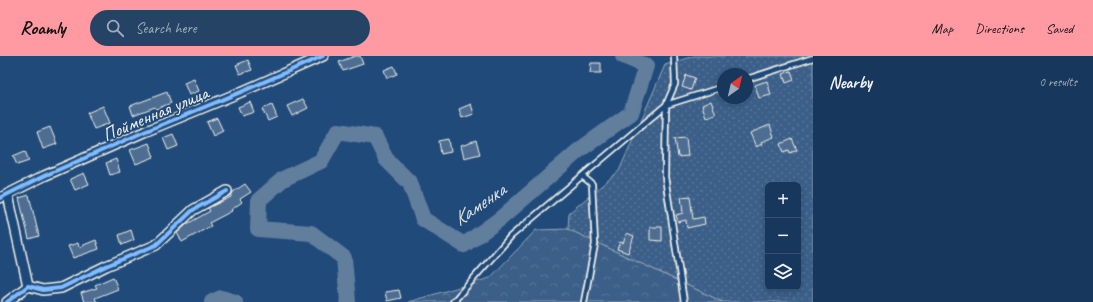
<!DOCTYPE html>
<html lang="en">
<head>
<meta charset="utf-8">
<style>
  body { margin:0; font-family:Caveat,sans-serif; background:#244365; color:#f1f3f6 }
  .controls { position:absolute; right:12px; bottom:12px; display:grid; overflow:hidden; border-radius:6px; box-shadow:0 2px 6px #0003 }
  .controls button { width:36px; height:36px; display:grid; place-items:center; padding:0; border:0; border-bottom:1px solid #365272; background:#17385c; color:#f1f3f6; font:20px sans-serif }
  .compass { position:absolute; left:717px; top:12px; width:36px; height:36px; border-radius:50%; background:#17385c; box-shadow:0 2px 6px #0003; rotate:34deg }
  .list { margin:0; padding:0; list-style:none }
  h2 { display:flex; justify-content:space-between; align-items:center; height:52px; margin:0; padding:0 16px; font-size:17px }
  h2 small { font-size:13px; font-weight:400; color:#9eacbb }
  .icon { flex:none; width:22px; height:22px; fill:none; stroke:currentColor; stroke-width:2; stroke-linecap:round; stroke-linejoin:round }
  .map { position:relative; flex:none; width:813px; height:246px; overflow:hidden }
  header { display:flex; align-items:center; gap:24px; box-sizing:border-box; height:56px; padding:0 20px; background:#ff9aa2; color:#111 }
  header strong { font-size:19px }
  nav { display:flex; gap:22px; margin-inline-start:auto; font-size:14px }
  .search { width:280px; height:36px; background:#244365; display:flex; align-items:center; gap:10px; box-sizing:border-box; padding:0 14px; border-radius:22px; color:#9eacbb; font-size:15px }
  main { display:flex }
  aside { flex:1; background:#17385c }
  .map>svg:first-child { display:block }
</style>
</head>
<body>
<header>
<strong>Roamly</strong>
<div class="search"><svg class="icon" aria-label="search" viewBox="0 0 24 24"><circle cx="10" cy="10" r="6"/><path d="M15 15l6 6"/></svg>Search here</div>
<nav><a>Map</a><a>Directions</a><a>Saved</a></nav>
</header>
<main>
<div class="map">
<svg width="813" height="246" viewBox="0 0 813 246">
  <defs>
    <pattern id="forest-crowns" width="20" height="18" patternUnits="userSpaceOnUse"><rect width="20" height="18" fill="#3a5f88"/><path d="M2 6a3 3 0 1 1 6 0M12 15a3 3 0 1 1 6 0" fill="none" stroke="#577699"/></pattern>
    <pattern id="garden-dots" width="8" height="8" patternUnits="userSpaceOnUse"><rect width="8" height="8" fill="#3a5f88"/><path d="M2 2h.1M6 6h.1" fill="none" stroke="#577699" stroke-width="1.8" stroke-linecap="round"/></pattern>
  </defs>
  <rect width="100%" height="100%" fill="#1f4a7a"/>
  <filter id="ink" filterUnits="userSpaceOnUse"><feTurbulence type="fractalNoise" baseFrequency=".025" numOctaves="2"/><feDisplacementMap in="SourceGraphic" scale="8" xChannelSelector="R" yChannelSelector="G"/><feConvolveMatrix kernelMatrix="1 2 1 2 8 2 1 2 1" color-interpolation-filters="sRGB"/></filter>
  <g filter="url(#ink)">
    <path fill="url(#forest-crowns)" stroke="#97a8b8" d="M568 173 723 246H408L490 222 536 174Z"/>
    <path fill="url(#garden-dots)" stroke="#97a8b8" fill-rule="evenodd" d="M694 0H813V246H723L568 173 569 157 619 115 665 9ZM723 18H747V42H723ZM768 129H798V231H768Z"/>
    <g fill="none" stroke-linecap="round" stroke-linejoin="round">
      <path stroke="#627e9d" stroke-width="16" d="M212 246 221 242 235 246
        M348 246 344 202 311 177 258 173 259 144 283 123 321 105 338 75 375 81 386 103 410 127 423 163 464 189 500 163 578 95 631 57 646 10 623 0"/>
    </g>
    <path fill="#4d6e92" stroke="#f4f1e8" d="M355 0H360L363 8 343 15 339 6Z
      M248 4 252 14 240 18 236 9Z
      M591 7H601V17H590Z
      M394 10 397 18 387 22 384 14Z
      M791 15 794 24 786 27 783 18Z
      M686 19 695 22 691 34 682 31Z
      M194 23 199 35 189 39 184 27Z
      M767 25 771 39 759 42 755 29Z
      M167 36 171 47 156 53 155 51 133 59 130 50Z
      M303 43 308 52 292 60 287 50Z
      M711 45 716 58 706 61 702 49Z
      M250 46 254 56 242 60 238 51Z
      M471 48 474 58 462 62 459 53Z
      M272 49 277 61 268 65 262 53Z
      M103 50 110 67 94 73 87 57Z
      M217 62 223 75 213 80 207 66Z
      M770 69 774 81 761 86 762 88 756 91 750 77Z
      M50 71 57 88 43 93 37 76Z
      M173 78 178 90 168 94 163 82Z
      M686 81 688 100 678 101 675 82Z
      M449 83 451 96 441 98 439 85Z
      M792 83 797 94 790 97 789 94 784 96 781 88Z
      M476 85 480 98 464 102 461 90Z
      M149 87 154 101 136 108 130 94Z
      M25 95 29 105 17 109 13 100Z
      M116 103 120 116 110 119 106 107Z
      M84 117 89 128 75 134 70 123Z
      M245 128 251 136 240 143 242 146 231 154 232 155 209 167 211 170 182 186 177 177 187 168 210 155 208 152 231 141 233 136Z
      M29 139 39 180 29 183 19 142Z
      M690 140 693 163 704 161 705 168 687 172 686 164 678 166 676 159 683 157 681 141Z
      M650 171H662V185L650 184Z
      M131 174 134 184 122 189 119 179Z
      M627 177 634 180 628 197 617 193 620 186 623 187Z
      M96 184 99 193 73 202 68 190 78 187 79 191Z
      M113 221 118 233 95 242 97 246H84L81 237 97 232 95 229Z
      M399 234 401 242 387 245 385 236Z"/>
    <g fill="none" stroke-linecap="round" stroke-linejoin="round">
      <g stroke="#f4f1e8" stroke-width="8">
        <path id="lane" d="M674 0 675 28 666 49 665 121 684 246
          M747 23 813 2
          M582 120 592 128 595 188 584 246
          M453 246 511 180 666 49 723 31"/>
      </g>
      <g stroke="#f4f1e8" stroke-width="12">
        <path id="street" d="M8 139 28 230
          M0 142 44 120 144 76 241 36 323 0
          M7 246 28 230 43 234 61 232 106 210 156 189 193 154 227 135"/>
      </g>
      <use href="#lane" stroke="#1f4a7a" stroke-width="4.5"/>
      <use href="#street" stroke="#1f4a7a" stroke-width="9"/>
      <g stroke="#1f4a7a" stroke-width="6">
        <path id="cycleway" d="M0 142 44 120 144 76 241 36 323 0
          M7 246 28 230 43 234 61 232 106 210 156 189 193 154 227 135"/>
      </g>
      <use href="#cycleway" stroke="#80bcff" stroke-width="4"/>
    </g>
  </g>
  <g text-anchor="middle" stroke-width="3.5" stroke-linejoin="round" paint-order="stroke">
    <g font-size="19" fill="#f4f1e8" stroke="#1f4a7a">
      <text transform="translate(155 57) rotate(-23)" y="7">Пойменная улица</text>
    </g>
    <g font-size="20" font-style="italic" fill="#dee0dd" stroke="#1f4a7a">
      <text transform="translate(479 148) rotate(-35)" y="7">Каменка</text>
    </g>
  </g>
</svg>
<div class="controls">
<button>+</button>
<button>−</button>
<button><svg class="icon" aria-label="layers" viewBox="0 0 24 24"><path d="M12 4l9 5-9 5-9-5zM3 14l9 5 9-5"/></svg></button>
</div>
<svg class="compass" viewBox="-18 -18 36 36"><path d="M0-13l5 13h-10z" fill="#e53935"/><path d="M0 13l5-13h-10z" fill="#9eacbb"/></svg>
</div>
<aside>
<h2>Nearby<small>0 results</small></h2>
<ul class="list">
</ul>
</aside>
</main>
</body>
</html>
